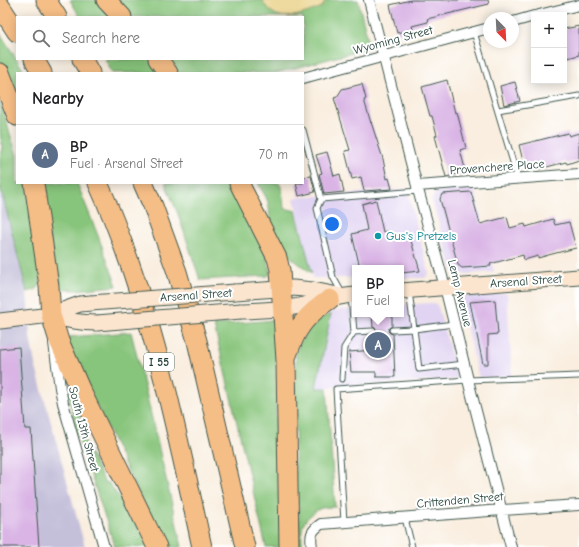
<!DOCTYPE html>
<html lang="en">
<head>
<meta charset="utf-8">
<style>
  body { margin:0; font-family:"Comic Neue",sans-serif; background:#f2f2f2; color:#202124 }
  .controls { position:absolute; right:12px; top:12px; display:grid; overflow:hidden; border-radius:0px; box-shadow:0 2px 10px #0003 }
  .controls button { width:36px; height:36px; display:grid; place-items:center; padding:0; border:0; border-bottom:1px solid #e0e0e0; background:#fff; color:#202124; font:20px sans-serif }
  .compass { position:absolute; left:483px; top:12px; width:36px; height:36px; border-radius:50%; background:#fff; box-shadow:0 2px 10px #0003; rotate:156deg }
  .you { position:absolute; left:332px; top:224px; width:14px; height:14px; margin:-10px; border:3px solid #fff; border-radius:50%; background:#1a73e8; box-shadow:0 0 0 6px #1a73e833 }
  .badge { display:grid; place-items:center; width:26px; height:26px; border-radius:50%; background:#db2777; color:#fff; font-size:13px; font-weight:700 }
  .pin { position:absolute; translate:-50% -50%; border:2px solid #fff; box-shadow:0 1px 4px #0006 }
  .popup { position:absolute; left:352px; top:265px; width:52px; height:52px; box-sizing:border-box; display:grid; place-content:center; border-radius:0px; background:#fff; filter:drop-shadow(0 1px 3px #0005); font-size:13px; white-space:nowrap; color:#757577 }
  .popup b { font-size:15px; color:#202124 }
  .popup::after { content:''; position:absolute; left:50%; top:100%; margin-left:-8px; border:8px solid transparent; border-top-color:#fff }
  .list { margin:0; padding:0; list-style:none }
  h2 { display:flex; justify-content:space-between; align-items:center; height:52px; margin:0; padding:0 16px; font-size:17px }
  h2 small { font-size:13px; font-weight:400; color:#757577 }
  .list li { display:grid; grid-template-columns:26px 1fr auto; gap:12px; align-items:center; box-sizing:border-box; height:60px; padding:0 16px; border-top:1px solid #e0e0e0 }
  .list b { display:block; font-size:15px; white-space:nowrap }
  .list p { margin:0; font-size:13px; white-space:nowrap; color:#757577 }
  .list em { font-size:13px; font-style:normal; color:#757577 }
  .icon { flex:none; width:22px; height:22px; fill:none; stroke:currentColor; stroke-width:2; stroke-linecap:round; stroke-linejoin:round }
  .map { position:relative; flex:none; width:579px; height:547px; overflow:hidden }
  .search { position:absolute; background:#fff; box-shadow:0 2px 10px #0003; left:16px; top:16px; width:288px; height:44px; display:flex; align-items:center; gap:10px; box-sizing:border-box; padding:0 14px; border-radius:0px; color:#757577; font-size:15px }
  .panel { position:absolute; background:#fff; box-shadow:0 2px 10px #0003; left:16px; top:72px; width:288px; height:112px; border-radius:0px }
  .map>svg:first-child { display:block }
</style>
</head>
<body>
<div class="map">
<svg width="579" height="547" viewBox="0 0 579 547">
  <rect width="100%" height="100%" fill="#fff"/>
  <filter id="ink" filterUnits="userSpaceOnUse"><feTurbulence type="fractalNoise" baseFrequency=".025" numOctaves="2"/><feDisplacementMap in="SourceGraphic" scale="8" xChannelSelector="R" yChannelSelector="G"/><feConvolveMatrix kernelMatrix="1 2 1 2 8 2 1 2 1" color-interpolation-filters="sRGB"/></filter>
  <filter id="wash" filterUnits="userSpaceOnUse"><feTurbulence type="fractalNoise" baseFrequency=".012" numOctaves="4" result="noise"/><feDisplacementMap in="SourceGraphic" scale="16" xChannelSelector="R" yChannelSelector="G"/><feGaussianBlur stdDeviation="0.9" result="paint"/><feColorMatrix in="noise" values="0 0 0 0 0 0 0 0 0 0 0 0 0 0 0 0 0 1.4 0 .05"/><feComposite in="paint" operator="in"/></filter>
  <g filter="url(#wash)">
    <rect width="100%" height="100%" fill="#f9eedf"/>
    <path fill="#e1d4f3" d="M474 187 494 272 463 274H457L453 271 432 200 434 195 438 191Z
      M407 189 429 273 425 278H401V268H355V278H313L294 198Z
      M507 293 512 376 479 378 460 302V298L464 296Z
      M430 303H435L438 307 458 379 316 388 332 311 355 309V314H401V305Z"/>
    <path fill="#c5c0da" d="M0 185 27 292 30 337 35 364 85 547H0Z"/>
    <path fill="#88c57c" stroke="#548158" d="M70 0H97L113 17H80Z
      M113 0H358L369 44 366 49 363 50 276 73H175L165 59H303V17H129Z
      M0 33 14 55 25 73H17V100L0 60Z
      M105 59H149L160 73H112Z
      M0 102 17 155V183H27L41 283C37 291 34 290 27 292L0 185V156L2 147 0 132Z
      M41 183H77L97 233 117 286 76 290 57 289Z
      M165 183H231L269 258 267 260 269 267 270 274 268 276H266L200 280 178 214Z
      M258 183H279L282 189 284 208 296 211 312 273C296 262 276 248 271 227 269 219 270 210 268 202 266 196 261 189 258 183Z
      M331 314 316 388H327L335 507C331 507 326 507 322 508 318 509 314 512 311 515 300 523 301 535 303 547H299V506L295 501V497L296 353 299 344 311 327 321 318Z
      M275 320 276 326V459L283 547H266L214 325Z
      M131 332 147 397 182 547H164L68 346V337Z
      M67 387 75 402 79 414 85 442 91 455 105 483 108 482 130 512 149 547H115L76 431Z"/>
    <path fill="#eeda9e" stroke="#868c69" d="M262 0H326L322 7C300 15 276 27 262 0Z"/>
    <g id="blocks">
      <path fill="#d9b4e5" d="M411 0H488L489 4 427 19 428 22 412 26 413 29 397 33 390 5Z
        M579 26V55L564 59V29Z
        M447 80 455 113 457 112 466 148 460 150 466 172 446 177 435 136 437 135 432 116H430L422 87Z
        M515 82 520 101 504 105 500 86Z
        M362 84 366 99 364 100 371 123V122L383 159 387 179 389 178 392 189 364 191 361 177 352 179 345 151 350 150 334 98 337 97 342 89Z
        M568 133 569 136 579 133V160L567 164 566 162 539 169 538 166 525 169 519 145Z
        M327 152 334 176 340 174 344 192 324 194 319 174 322 173 316 155Z
        M311 176 315 192 299 196 296 183H303V177Z
        M471 192 480 224 507 217 510 228 525 224 526 227 553 219 555 225 569 222 576 248 552 254 538 258V256L524 260 523 255 490 264 491 266 462 268 458 265 440 199 442 194Z
        M376 200 383 232 387 231 388 238 409 234 420 271 401 273V268H360L352 234 367 230 362 204Z
        M495 300 498 334 488 335V364H483L470 302Z
        M392 314V326L389 328 388 331 390 333 393 334 395 377H376V372H351L349 352 374 350 373 335 376 333 377 330 375 328 373 327 372 315Z
        M19 347 25 429H31L39 547H0V349Z"/>
    </g>
  </g>
  <g filter="url(#ink)">
    <use href="#blocks" fill-opacity="0" stroke="#40584e" stroke-width="1"/>
    <g fill="none" stroke-linecap="round" stroke-linejoin="round">
      <g stroke="#40584e" stroke-width="7">
        <path id="lane" d="M474 32 518 179
          M498 110 579 96
          M303 130 321 199 418 191
          M321 199 317 208 333 277 342 293
          M454 324 414 329 419 369 464 364
          M392 330 414 329 409 291
          M354 332 373 331
          M342 379 344 348 354 332 351 296
          M405 518 412 547
          M344 522 336 389 468 380 579 376"/>
      </g>
      <g stroke="#40584e" stroke-width="12">
        <path id="street" d="M369 0 417 186 445 287 468 380 511 547
          M539 15 579 5
          M513 22 534 16
          M303 78 489 28
          M417 186 579 174
          M54 343 60 388 63 403 104 547
          M312 547C310 535 311 531 321 524L502 510 579 505"/>
      </g>
      <g stroke="#40584e" stroke-width="17">
        <path id="secondary" d="M401 291 579 277
          M235 292 293 288 313 290 338 295
          M241 311C259 310 276 310 294 307 314 304 334 296 355 295
          M51 315C67 321 80 323 97 323
          M0 321 51 315 66 309 80 304 91 303"/>
      </g>
      <g stroke="#40584e" stroke-width="21">
        <path id="highway" d="M46 0 57 17
          M106 0 122 17
          M0 6 17 32
          M34 59 42 73
          M82 59 90 73
          M158 59 168 73
          M0 73 17 116
          M34 183 49 286 51 315 59 341 81 391 157 547
          M98 183C150 298 175 424 202 547
          M143 183 153 206 177 272 197 341 245 547
          M239 183 277 258 280 270 286 360 289 547
          M287 355C296 328 306 315 330 299"/>
      </g>
      <use href="#lane" stroke="#fff" stroke-width="5"/>
      <use href="#street" stroke="#fff" stroke-width="10"/>
      <use href="#secondary" stroke="#fbe5cf" stroke-width="15"/>
      <use href="#highway" stroke="#f6be87" stroke-width="19"/>
      <g stroke="#40584e" stroke-width="17" stroke-linecap="butt">
        <path id="secondary-bridge" d="M91 303 235 292
          M97 323 241 311"/>
      </g>
      <use href="#secondary-bridge" stroke="#fbe5cf" stroke-width="15"/>
    </g>
  </g>
  <circle fill="#0f9aa8" stroke="#fff" stroke-width="1.5" cx="378" cy="236" r="4"/>
  <g text-anchor="middle" stroke-width="4" stroke-linejoin="round" paint-order="stroke">
    <rect fill="#fff" stroke="#627771" stroke-width="1" x="144" y="353" width="30" height="18" rx="3"/>
    <g font-size="11" font-weight="bold" fill="#1f3d34">
      <text x="159" y="366">I 55</text>
    </g>
    <g font-size="12" fill="#1f3d34" stroke="#fff">
      <text transform="translate(393 40) rotate(-15)" y="4">Wyoming Street</text>
      <text transform="translate(497 167) rotate(-4)" y="4">Provenchere Place</text>
      <text transform="translate(526 281) rotate(-4)" y="4">Arsenal Street</text>
      <text transform="translate(460 293) rotate(76)" y="4">Lemp Avenue</text>
      <text transform="translate(196 295) rotate(-4)" y="4">Arsenal Street</text>
      <text transform="translate(84 429) rotate(75)" y="4">South 13th Street</text>
      <text transform="translate(460 500) rotate(-5)" y="4">Crittenden Street</text>
    </g>
    <g font-size="12" fill="#0d838f" stroke="#fff" text-anchor="start">
      <text x="386" y="240">Gus's Pretzels</text>
    </g>
  </g>
</svg>
<div class="controls">
<button>+</button>
<button>−</button>
</div>
<svg class="compass" viewBox="-18 -18 36 36"><path d="M0-13l5 13h-10z" fill="#e53935"/><path d="M0 13l5-13h-10z" fill="#757577"/></svg>
<div class="you"></div>
<div class="pin badge" style="left:378px;top:345px;background:#5c6f8a">A</div>
<div class="popup"><b>BP</b>Fuel</div>
<div class="search"><svg class="icon" aria-label="search" viewBox="0 0 24 24"><circle cx="10" cy="10" r="6"/><path d="M15 15l6 6"/></svg>Search here</div>
<section class="panel">
<h2>Nearby<small></small></h2>
<ul class="list">
<li><span class="badge" style="background:#5c6f8a">A</span><div><b>BP</b><p>Fuel · Arsenal Street</p></div><em>70 m</em></li>
</ul>
</section>
</div>
</body>
</html>
